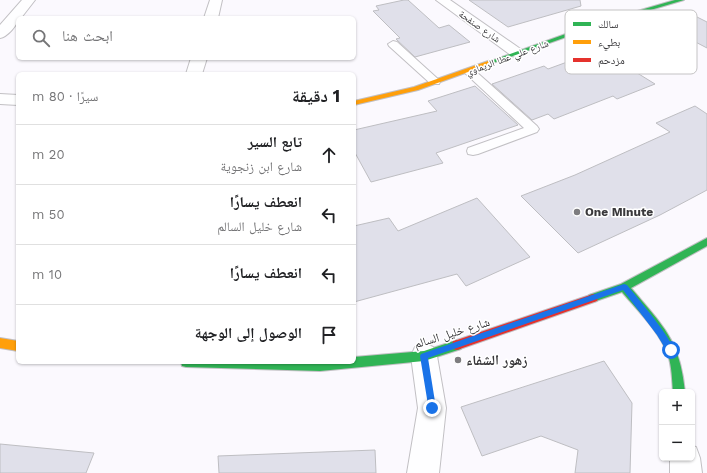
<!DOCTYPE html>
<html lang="ar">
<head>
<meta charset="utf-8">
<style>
  body { margin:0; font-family:"Work Sans","Noto Naskh Arabic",sans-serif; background:#f2f2f2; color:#202124; direction:rtl }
  .controls { position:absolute; right:12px; bottom:12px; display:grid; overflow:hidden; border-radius:6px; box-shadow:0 1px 3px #0004 }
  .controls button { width:36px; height:36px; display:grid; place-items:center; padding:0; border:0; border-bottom:1px solid #e0e0e0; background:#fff; color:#202124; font:20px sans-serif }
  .stop { position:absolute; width:12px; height:12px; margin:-9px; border:3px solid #1a73e8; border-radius:50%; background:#fff }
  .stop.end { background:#1a73e8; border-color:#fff; box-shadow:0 1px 4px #0008 }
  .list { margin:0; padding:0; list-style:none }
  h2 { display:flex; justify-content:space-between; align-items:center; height:52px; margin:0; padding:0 16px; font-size:17px }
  h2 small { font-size:13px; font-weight:400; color:#757577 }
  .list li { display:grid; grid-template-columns:26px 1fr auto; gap:12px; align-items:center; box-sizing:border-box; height:60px; padding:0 16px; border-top:1px solid #e0e0e0 }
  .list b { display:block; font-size:15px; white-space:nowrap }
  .list p { margin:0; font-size:13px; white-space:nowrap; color:#757577 }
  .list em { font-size:13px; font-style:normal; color:#757577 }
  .icon { flex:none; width:22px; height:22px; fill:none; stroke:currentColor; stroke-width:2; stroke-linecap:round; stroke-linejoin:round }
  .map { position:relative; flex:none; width:707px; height:473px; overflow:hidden; direction:ltr }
  .search { position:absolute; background:#fff; box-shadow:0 1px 3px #0004; left:16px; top:16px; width:340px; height:44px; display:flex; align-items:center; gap:10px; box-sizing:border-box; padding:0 14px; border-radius:6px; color:#757577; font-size:15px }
  .panel { position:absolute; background:#fff; box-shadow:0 1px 3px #0004; left:16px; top:72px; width:340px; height:292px; border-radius:6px; direction:rtl }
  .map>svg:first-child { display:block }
</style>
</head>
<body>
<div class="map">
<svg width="707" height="473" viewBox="0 0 707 473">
  <rect width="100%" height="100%" fill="#fbf9fe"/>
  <path fill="#e0e0ea" stroke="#bebec2" d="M404 0H408L439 28 449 25 470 42 415 57 396 39 400 38 373 11 379 10 376 6Z
    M469 0H580L581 6 508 27Z
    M693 15 707 22V48L663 25Z
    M600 50 655 84 617 99 613 96 554 119 548 114 532 120 492 84 544 66 548 69Z
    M475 86 518 125 436 153 443 163 371 182 354 151V130L437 111 428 101Z
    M695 106 707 114V190L660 215 578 253 521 196 575 175 670 132 656 123Z
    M477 198 530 257 466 286 457 274 354 302V226L389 218 398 231Z
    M604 361 632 403 630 473H575L578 450 541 436 482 456 461 407Z
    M0 444 94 453 86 473H0Z
    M375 450 376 473H219L218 456Z"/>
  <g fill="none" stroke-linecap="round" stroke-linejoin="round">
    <g stroke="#c2c0c4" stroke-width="2">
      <path id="lane" d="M393 41 397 42 439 80 440 82 439 84H431L389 46 388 44Z
        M469 68 473 69 537 126 539 129 537 132 478 154 473 155 468 154 467 151 468 148 524 128 465 73 464 71Z"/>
    </g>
    <g stroke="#c2c0c4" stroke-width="2">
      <path id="street" d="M22 0H35L21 18H18C18 25 7 37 0 38V25Z
        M210 0H222L218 18H204Z
        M436 0H450L522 50 524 53 522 56 517 57 512 56Z
        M191 58H207L202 74H186Z
        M0 94 18 95V105L0 104Z
        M424 343 433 347 437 356 446 408 439 473H407L418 408 411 356 415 347Z
        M692 446 696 447 700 458 702 473H670V458H692Z"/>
    </g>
    <g stroke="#c2c0c4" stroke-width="2">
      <path id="fast" d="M675 0H684L600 25 493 63 488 62 596 23Z
        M707 238V246L631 288C663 326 680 340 685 392H673C672 380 672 367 668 355 659 331 638 311 622 292L593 302 589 301 588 298 589 295 621 284Z
        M457 340 461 341 462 345 461 349 424 361 320 371 186 367 182 366 181 362H354V357L424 351Z"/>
    </g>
    <g stroke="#c2c0c4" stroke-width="2">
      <path id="slow" d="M491 60 494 62 493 63 418 90 354 105V101L414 87Z
        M0 338 18 341V351L0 348Z"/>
    </g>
    <g stroke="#c2c0c4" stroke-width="2">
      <path id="jam" d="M593 294 597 295 598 298 597 301 457 350 453 349 452 345 453 341 457 340Z"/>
    </g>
    <use href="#lane" fill="#fefeff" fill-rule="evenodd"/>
    <use href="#street" fill="#fefeff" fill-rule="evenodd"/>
    <use href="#fast" fill="#30b455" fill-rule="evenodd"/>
    <use href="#slow" fill="#ff9f0a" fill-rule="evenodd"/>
    <use href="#jam" fill="#e5322d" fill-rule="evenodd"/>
  </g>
  <path fill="#1a73e8" d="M624 284 627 285C635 295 677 344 674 353H668L657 335 623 290 428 358 436 408 435 411 432 413 429 411 420 356 421 354Z"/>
  <g fill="#7d7c7f" stroke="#fff" stroke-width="1.5">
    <circle cx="577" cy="212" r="4"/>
    <circle cx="458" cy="360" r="4"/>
  </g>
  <g text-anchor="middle" stroke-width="3" stroke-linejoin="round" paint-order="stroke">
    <g font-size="10" fill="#39383b" stroke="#fff">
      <text transform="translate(480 26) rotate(35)" y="4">شارع صنفحة</text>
      <text transform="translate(507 57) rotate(-20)" y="4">شارع علي عطا الريماوي</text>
    </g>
    <g font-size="12" font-weight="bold" fill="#39383b" stroke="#fff" text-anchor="start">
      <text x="585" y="216">One Minute</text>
    </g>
    <g font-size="12" fill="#39383b" stroke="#fff">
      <text transform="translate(452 333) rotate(-17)" y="4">شارع خليل السالم</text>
    </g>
    <g font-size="14" font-weight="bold" fill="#39383b" stroke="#fff" text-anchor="start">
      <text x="466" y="365">زهور الشفاء</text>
    </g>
  </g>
  <rect x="565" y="10" width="132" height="64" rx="6" fill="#fff" stroke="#c4c3c4" stroke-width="1"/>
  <rect x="573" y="22" width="18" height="4" fill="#30b455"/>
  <rect x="573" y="40" width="18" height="4" fill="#ff9f0a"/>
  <rect x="573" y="58" width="18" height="4" fill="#e5322d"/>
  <g font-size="11" fill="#39383b">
    <text x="598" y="28">سالك</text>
    <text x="598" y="46">بطيء</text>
    <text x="598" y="64">مزدحم</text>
  </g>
</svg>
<div class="controls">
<button>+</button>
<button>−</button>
</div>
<div class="stop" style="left:671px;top:350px"></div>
<div class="stop end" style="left:432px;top:408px"></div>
<div class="search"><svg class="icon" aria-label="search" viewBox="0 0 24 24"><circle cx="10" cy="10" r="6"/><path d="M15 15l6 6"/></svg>ابحث هنا</div>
<section class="panel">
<h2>1 دقيقة<small>سيرًا · 80 m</small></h2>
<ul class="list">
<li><svg class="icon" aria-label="ahead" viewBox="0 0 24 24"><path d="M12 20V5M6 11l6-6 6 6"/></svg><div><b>تابع السير</b><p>شارع ابن زنجوية</p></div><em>20 m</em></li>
<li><svg class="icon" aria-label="left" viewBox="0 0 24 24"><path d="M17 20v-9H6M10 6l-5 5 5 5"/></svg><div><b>انعطف يسارًا</b><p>شارع خليل السالم</p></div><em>50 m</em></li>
<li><svg class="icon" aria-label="left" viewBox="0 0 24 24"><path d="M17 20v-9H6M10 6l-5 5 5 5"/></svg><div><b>انعطف يسارًا</b></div><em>10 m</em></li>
<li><svg class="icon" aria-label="arrive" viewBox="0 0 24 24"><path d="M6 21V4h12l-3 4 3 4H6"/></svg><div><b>الوصول إلى الوجهة</b></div></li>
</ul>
</section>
</div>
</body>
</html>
